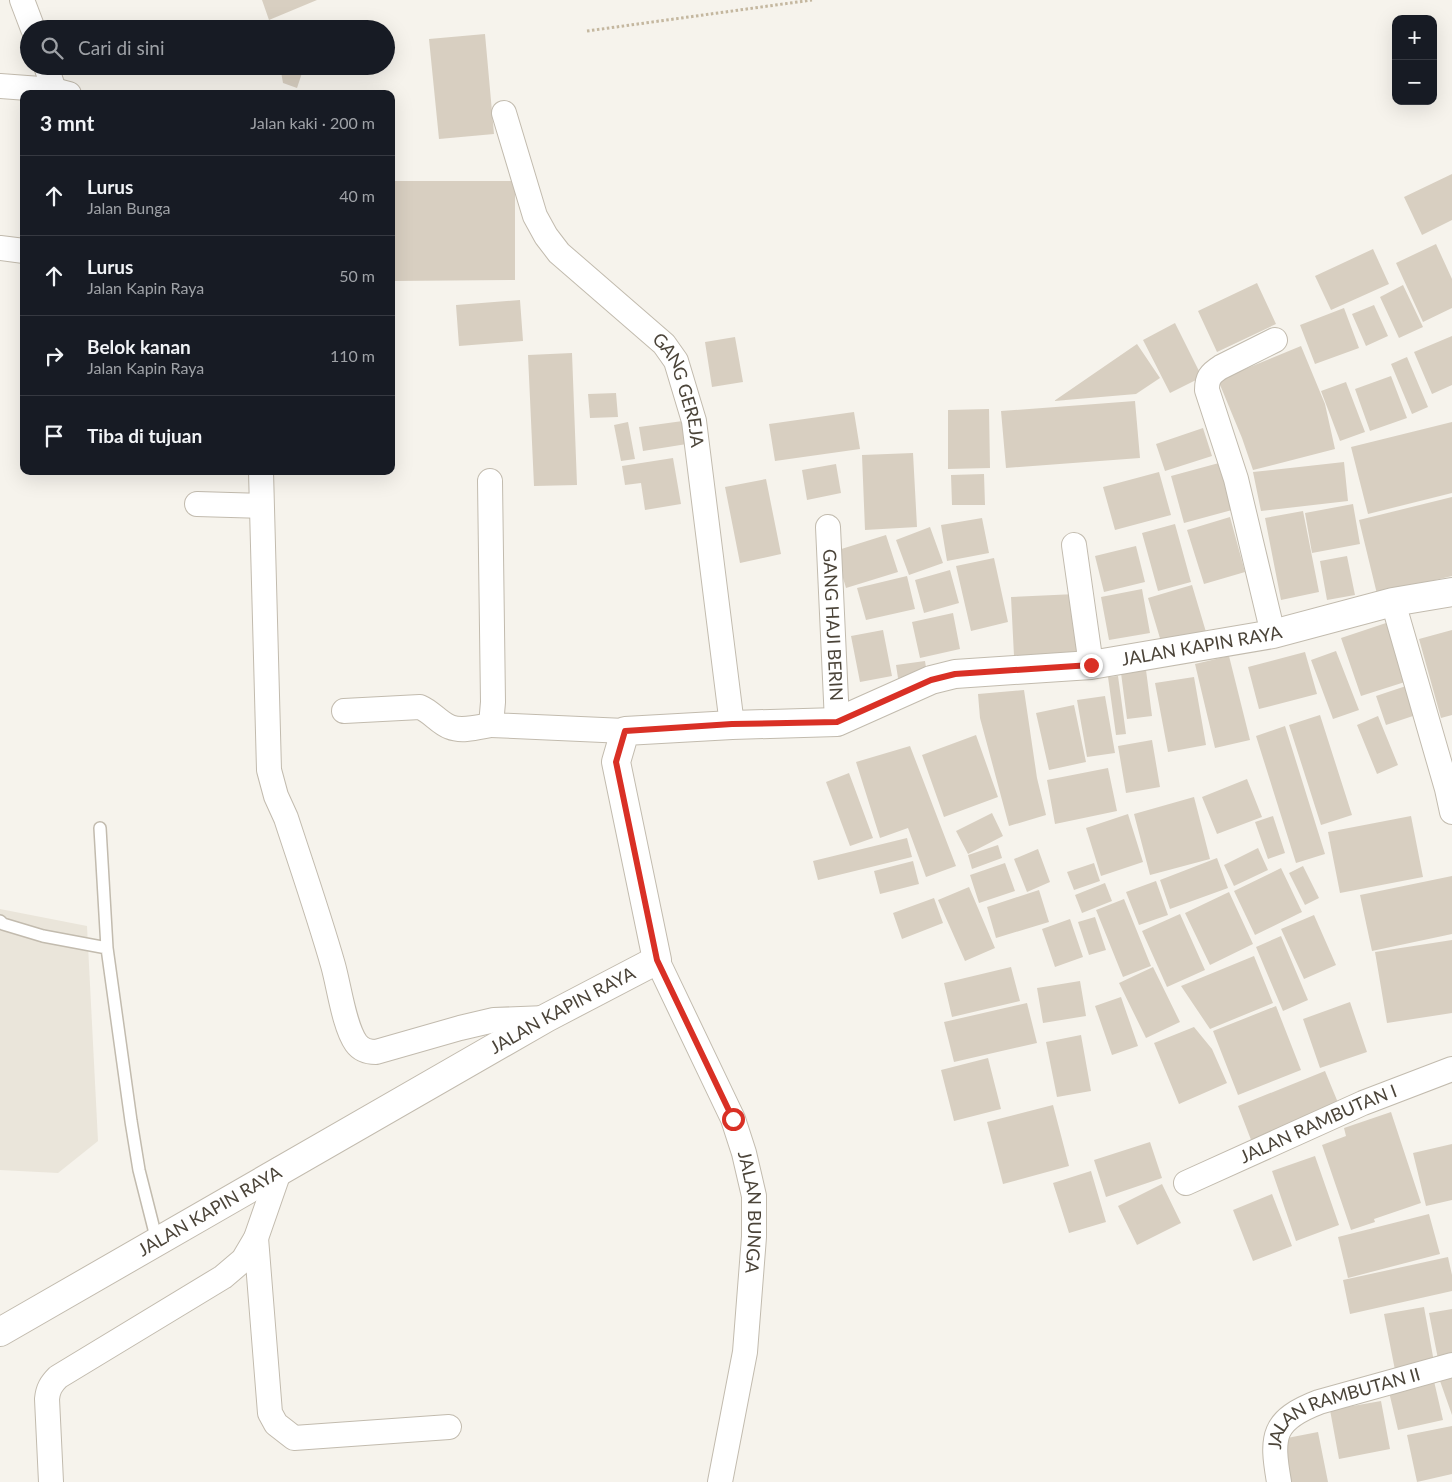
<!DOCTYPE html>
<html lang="id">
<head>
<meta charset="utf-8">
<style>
  body { margin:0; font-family:Lato,sans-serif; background:#242831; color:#f1f3f6 }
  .controls { position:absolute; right:15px; top:15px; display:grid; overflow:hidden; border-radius:10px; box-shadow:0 5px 20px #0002 }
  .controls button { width:45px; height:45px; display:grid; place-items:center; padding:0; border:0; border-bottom:1px solid #363941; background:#171b24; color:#f1f3f6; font:25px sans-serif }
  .stop { position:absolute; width:15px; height:15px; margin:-11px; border:4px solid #d93025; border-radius:50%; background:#fff }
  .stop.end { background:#d93025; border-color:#fff; box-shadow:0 1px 5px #0008 }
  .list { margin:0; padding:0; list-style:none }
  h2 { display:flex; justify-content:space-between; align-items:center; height:65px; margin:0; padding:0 20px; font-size:21px }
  h2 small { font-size:16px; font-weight:400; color:#9ea1a6 }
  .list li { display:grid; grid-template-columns:32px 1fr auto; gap:15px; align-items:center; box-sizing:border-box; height:80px; padding:0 20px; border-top:1px solid #363941 }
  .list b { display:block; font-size:19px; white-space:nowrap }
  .list p { margin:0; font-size:16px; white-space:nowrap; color:#9ea1a6 }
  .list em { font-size:16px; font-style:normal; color:#9ea1a6 }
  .icon { flex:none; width:28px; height:28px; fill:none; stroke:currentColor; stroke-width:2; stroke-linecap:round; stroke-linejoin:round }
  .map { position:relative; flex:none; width:1452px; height:1482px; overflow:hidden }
  .search { position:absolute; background:#171b24; box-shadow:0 5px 20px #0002; left:20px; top:20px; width:375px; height:55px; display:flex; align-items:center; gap:12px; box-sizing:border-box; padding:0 18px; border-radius:28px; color:#9ea1a6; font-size:19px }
  .panel { position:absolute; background:#171b24; box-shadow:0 5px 20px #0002; left:20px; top:90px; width:375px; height:385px; border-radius:10px }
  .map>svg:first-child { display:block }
</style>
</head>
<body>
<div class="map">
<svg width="1452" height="1482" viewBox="0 0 1452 1482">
  <rect width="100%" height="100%" fill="#f6f3ec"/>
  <path fill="#eae5da" d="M0 909 87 926 98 1141 58 1173 0 1170Z"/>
  <path fill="#d8cfc1" d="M262 0H317L269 20Z
    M485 34 494 134 439 139 429 39Z
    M280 66H311L302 73 297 88 283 83Z
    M1452 174V220L1422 235 1404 197Z
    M391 181H515V280L391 281Z
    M1436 244 1452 279V308L1423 322 1396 263Z
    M1373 249 1389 284 1331 310 1315 276Z
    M1257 283 1276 324 1217 352 1198 311Z
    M1403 285 1423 327 1399 338 1380 297Z
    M520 300 523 341 459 346 456 305Z
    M1374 305 1388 336 1366 346 1352 314Z
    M1344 308 1359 348 1315 364 1300 325Z
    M1175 323 1202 377 1170 393 1143 340Z
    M1452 336V385L1432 394 1414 352Z
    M735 337 743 382 712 387 705 342Z
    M1137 344 1160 378 1136 394 1054 401Z
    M1301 346 1325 404 1335 449 1253 470 1242 438 1218 380Z
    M572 353 577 485 534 486 528 355Z
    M1407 357 1428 407 1412 414 1391 364Z
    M1391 376 1407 418 1370 431 1355 389Z
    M1346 382 1365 432 1340 441 1321 391Z
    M616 393 618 417 590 418 588 394Z
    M1135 401 1140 458 1006 468 1001 411Z
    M989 409 990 468 948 469V410Z
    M854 412 860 449 775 461 769 424Z
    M690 420 693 443 643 451 639 427Z
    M628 422 635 459 621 461 614 425Z
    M1452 422V493L1368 514 1351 447Z
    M1203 428 1212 456 1165 471 1156 444Z
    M913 453 917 527 865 530 862 455Z
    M673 458 681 504 645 510 641 483 625 485 622 466Z
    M1344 462 1348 501 1261 511 1253 472Z
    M1219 463 1232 510 1184 523 1171 476Z
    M836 464 841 493 807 500 802 470Z
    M1159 472 1171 515 1115 530 1103 487Z
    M984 474 985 505H952L951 475Z
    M766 479 781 554 740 563 725 487Z
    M1452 497V576L1377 594 1359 520Z
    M1353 504 1360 544 1312 553 1305 513Z
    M1303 511 1319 592 1281 600 1265 518Z
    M1230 517 1245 572 1204 584 1187 530Z
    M982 518 989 553 947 561 941 525Z
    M1175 524 1191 582 1158 591 1142 533Z
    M930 527 943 563 909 575 896 540Z
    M886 535 898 572 846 588 835 551Z
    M1136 546 1145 582 1104 592 1095 556Z
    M1347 556 1355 595 1327 600 1320 561Z
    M994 558 1008 622 971 631 956 566Z
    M950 570 959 603 924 613 915 580Z
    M907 576 915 609 866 620 857 588Z
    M1192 585 1206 632 1162 645 1148 598Z
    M1142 589 1150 633 1109 640 1101 597Z
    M1076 594 1079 653 1014 656 1011 597Z
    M953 613 960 649 920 658 912 622Z
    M1389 622 1408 681 1361 696 1341 638Z
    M883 630 892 676 860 682 851 636Z
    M1452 630V715L1441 718 1419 639Z
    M1336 651 1359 710 1333 719 1311 660Z
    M1305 652 1317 694 1259 709 1248 667Z
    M1229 656 1250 740 1215 748 1195 664Z
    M925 661 927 674 898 678 896 665Z
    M1146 670 1152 716 1127 719 1121 673Z
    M1118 676 1126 734 1116 735 1108 677Z
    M1194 677 1206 745 1168 752 1155 683Z
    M1412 684 1422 713 1386 725 1376 696Z
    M1024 690 1037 778 1046 815 1009 826 980 718 978 694Z
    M1105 696 1115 753 1087 757 1077 700Z
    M1074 705 1086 762 1049 770 1036 713Z
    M1320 715 1352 815 1321 825 1289 725Z
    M1378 716 1398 765 1377 774 1357 725Z
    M1285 726 1325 854 1296 863 1256 736Z
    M976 735 998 797 944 817 922 755Z
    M1152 740 1160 787 1126 793 1118 746Z
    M910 746 956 866 926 877 908 828 880 838 856 762Z
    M1108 768 1117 811 1055 824 1047 780Z
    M849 773 873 838 850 846 826 782Z
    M1247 779 1262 817 1217 834 1202 797Z
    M1194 797 1210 859 1150 875 1134 814Z
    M992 813 1003 836 968 854 956 831Z
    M1128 814 1143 862 1101 876 1086 828Z
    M1273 816 1285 853 1268 859 1255 822Z
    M1411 816 1423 877 1340 893 1328 832Z
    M907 838 912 857 818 880 813 861Z
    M998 845 1002 858 972 869 968 855Z
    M1258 848 1268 870 1234 886 1224 865Z
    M1038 849 1050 882 1027 892 1014 859Z
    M1217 858 1228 888 1170 909 1160 880Z
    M913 861 919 884 880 894 874 871Z
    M1005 863 1015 891 979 903 970 875Z
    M1094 863 1100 881 1074 890 1067 872Z
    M1303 866 1319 898 1305 905 1289 873Z
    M1281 868 1302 912 1255 935 1234 891Z
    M1452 876V934L1372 951 1360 895Z
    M1156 881 1168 915 1139 925 1126 892Z
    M1105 883 1112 901 1082 913 1075 895Z
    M969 887 995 948 965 961 938 900Z
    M1039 890 1049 922 996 938 987 907Z
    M1229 892 1253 944 1210 965 1185 913Z
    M934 898 943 923 902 939 893 913Z
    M1124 899 1151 966 1123 977 1096 910Z
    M1180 914 1205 970 1167 987 1142 931Z
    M1314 915 1336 965 1304 979 1281 929Z
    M1095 917 1106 950 1089 955 1078 922Z
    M1070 919 1083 957 1055 967 1042 929Z
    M1281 936 1308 1000 1283 1011 1256 947Z
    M1452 940V1013L1387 1023 1375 952Z
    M1254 956 1273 1003 1210 1029 1181 986Z
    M1011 967 1020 1001 952 1017 944 983Z
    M1153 967 1180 1022 1146 1038 1119 983Z
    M1080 981 1086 1016 1043 1023 1037 988Z
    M1121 997 1138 1046 1112 1055 1095 1006Z
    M1350 1002 1367 1052 1320 1068 1303 1019Z
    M1027 1003 1037 1043 954 1062 944 1022Z
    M1276 1006 1301 1070 1238 1095 1213 1031Z
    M1194 1027 1212 1049 1227 1083 1179 1104 1154 1043Z
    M1081 1035 1091 1091 1057 1097 1046 1042Z
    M988 1058 1001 1109 954 1121 941 1070Z
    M1325 1071 1341 1110 1253 1145 1238 1106Z
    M1053 1105 1069 1166 1003 1184 987 1122Z
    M1391 1112 1421 1203 1374 1219 1375 1222 1351 1230 1322 1145 1346 1136 1344 1128Z
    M1150 1142 1162 1178 1106 1197 1094 1160Z
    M1452 1144V1200L1426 1206 1413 1153Z
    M1315 1156 1339 1225 1296 1241 1272 1171Z
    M1091 1171 1106 1222 1069 1233 1053 1183Z
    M1162 1184 1181 1223 1137 1245 1118 1206Z
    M1272 1194 1292 1246 1253 1261 1233 1210Z
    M1429 1214 1440 1254 1348 1278 1338 1237Z
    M1448 1257 1452 1275V1291L1350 1314 1343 1280Z
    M1424 1307 1434 1362 1395 1370 1384 1314Z
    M1452 1309V1357L1438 1359 1429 1313Z
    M1452 1377V1415L1440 1381Z
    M1434 1381 1443 1420 1398 1430 1389 1392Z
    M1381 1401 1390 1449 1339 1459 1330 1410Z
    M1452 1426V1474L1417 1482 1407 1435Z
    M1318 1432 1328 1482H1291L1282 1439Z"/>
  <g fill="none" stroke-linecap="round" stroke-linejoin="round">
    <g stroke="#c2bbae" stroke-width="14">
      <path id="service" d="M100 828 107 948 131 1121 139 1170 157 1241
        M0 921 3 924 43 936 107 948"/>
    </g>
    <g stroke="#c2bbae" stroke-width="26">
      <g id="minor">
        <path d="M22 0 33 29"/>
        <path d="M46 66 54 90"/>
        <path d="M0 86 54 90 69 94"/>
        <path id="s1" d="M504 113 535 216 546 236 559 253 664 344 676 361 694 421 732 725"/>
        <path d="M0 248 24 251"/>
        <path d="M261 471 269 770 276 796 286 818C302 867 319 916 333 965 339 986 344 1026 356 1043 361 1050 368 1052 376 1052L460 1028 494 1020 546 1018"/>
        <path d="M490 481 493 702 491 725 625 731"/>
        <path d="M197 504 261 506"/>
        <path id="s2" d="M828 527 837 722"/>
        <path d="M1074 545 1091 665"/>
        <path d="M1393 602 1447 789 1452 812"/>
        <path d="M1273 634 1236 479 1207 390C1207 378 1210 374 1221 367L1275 340"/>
        <path d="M344 711 420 707C432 712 439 723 450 727 462 732 479 727 491 725"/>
        <path id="s3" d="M657 960 733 1119 744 1153 754 1196V1237L745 1352 720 1482"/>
        <path id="s4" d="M1186 1183 1363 1103 1452 1069"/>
        <path d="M256 1238 270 1413 276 1424 294 1438 449 1427"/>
        <path d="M51 1482 47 1399C48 1389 51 1384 58 1377L223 1277 243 1260 256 1238 280 1169"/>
        <path id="s5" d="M1279 1482C1271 1436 1272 1420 1319 1402L1452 1365"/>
      </g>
    </g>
    <g stroke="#c2bbae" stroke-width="30">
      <g id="tertiary">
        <path id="s6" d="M0 1332 546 1018 657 960 616 762 625 731 732 725 837 722 931 680 955 674 1091 665 1273 634 1393 602 1452 592"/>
      </g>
    </g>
    <path stroke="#c4b79f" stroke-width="3" stroke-dasharray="2.5 2.5" stroke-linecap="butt" d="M587 31 812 0"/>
    <use href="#service" stroke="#fff" stroke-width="11"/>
    <use href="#minor" stroke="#fff" stroke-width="24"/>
    <use href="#tertiary" stroke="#fff" stroke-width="28"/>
  </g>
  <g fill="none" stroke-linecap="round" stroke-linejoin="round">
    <path stroke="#d93025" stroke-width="6" d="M733 1119 657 960 616 762 625 731 732 724 837 722 931 680 955 674 1091 665"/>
  </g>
  <g text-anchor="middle" stroke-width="4" stroke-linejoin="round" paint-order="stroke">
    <g font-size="18" fill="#4b4439" stroke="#fff">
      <text dy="6" stroke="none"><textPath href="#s1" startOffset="340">GANG GEREJA</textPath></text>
      <text dy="6" stroke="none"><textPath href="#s2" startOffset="98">GANG HAJI BERIN</textPath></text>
      <text dy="6" stroke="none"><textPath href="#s6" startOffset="1578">JALAN KAPIN RAYA</textPath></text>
      <text dy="6" stroke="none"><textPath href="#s6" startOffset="648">JALAN KAPIN RAYA</textPath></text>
      <text dy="6" stroke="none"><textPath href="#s4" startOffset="145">JALAN RAMBUTAN I</textPath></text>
      <text dy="6" stroke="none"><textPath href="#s6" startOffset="242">JALAN KAPIN RAYA</textPath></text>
      <text dy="6" stroke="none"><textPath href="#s3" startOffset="272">JALAN BUNGA</textPath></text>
      <text dy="6" stroke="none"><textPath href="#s5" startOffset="120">JALAN RAMBUTAN II</textPath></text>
    </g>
  </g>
</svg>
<div class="controls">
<button>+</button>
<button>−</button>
</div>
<div class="stop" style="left:733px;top:1119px"></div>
<div class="stop end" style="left:1091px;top:665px"></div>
<div class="search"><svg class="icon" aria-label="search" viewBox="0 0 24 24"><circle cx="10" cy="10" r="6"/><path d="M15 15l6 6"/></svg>Cari di sini</div>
<section class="panel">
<h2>3 mnt<small>Jalan kaki · 200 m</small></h2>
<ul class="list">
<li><svg class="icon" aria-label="ahead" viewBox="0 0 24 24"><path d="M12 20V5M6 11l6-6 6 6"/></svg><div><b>Lurus</b><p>Jalan Bunga</p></div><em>40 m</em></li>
<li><svg class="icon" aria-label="ahead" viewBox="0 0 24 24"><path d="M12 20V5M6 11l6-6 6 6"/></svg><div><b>Lurus</b><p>Jalan Kapin Raya</p></div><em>50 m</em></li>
<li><svg class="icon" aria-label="right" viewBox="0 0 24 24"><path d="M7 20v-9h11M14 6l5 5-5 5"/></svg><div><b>Belok kanan</b><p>Jalan Kapin Raya</p></div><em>110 m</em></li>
<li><svg class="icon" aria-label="arrive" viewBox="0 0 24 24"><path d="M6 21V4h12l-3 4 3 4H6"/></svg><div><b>Tiba di tujuan</b></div></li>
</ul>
</section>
</div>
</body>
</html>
